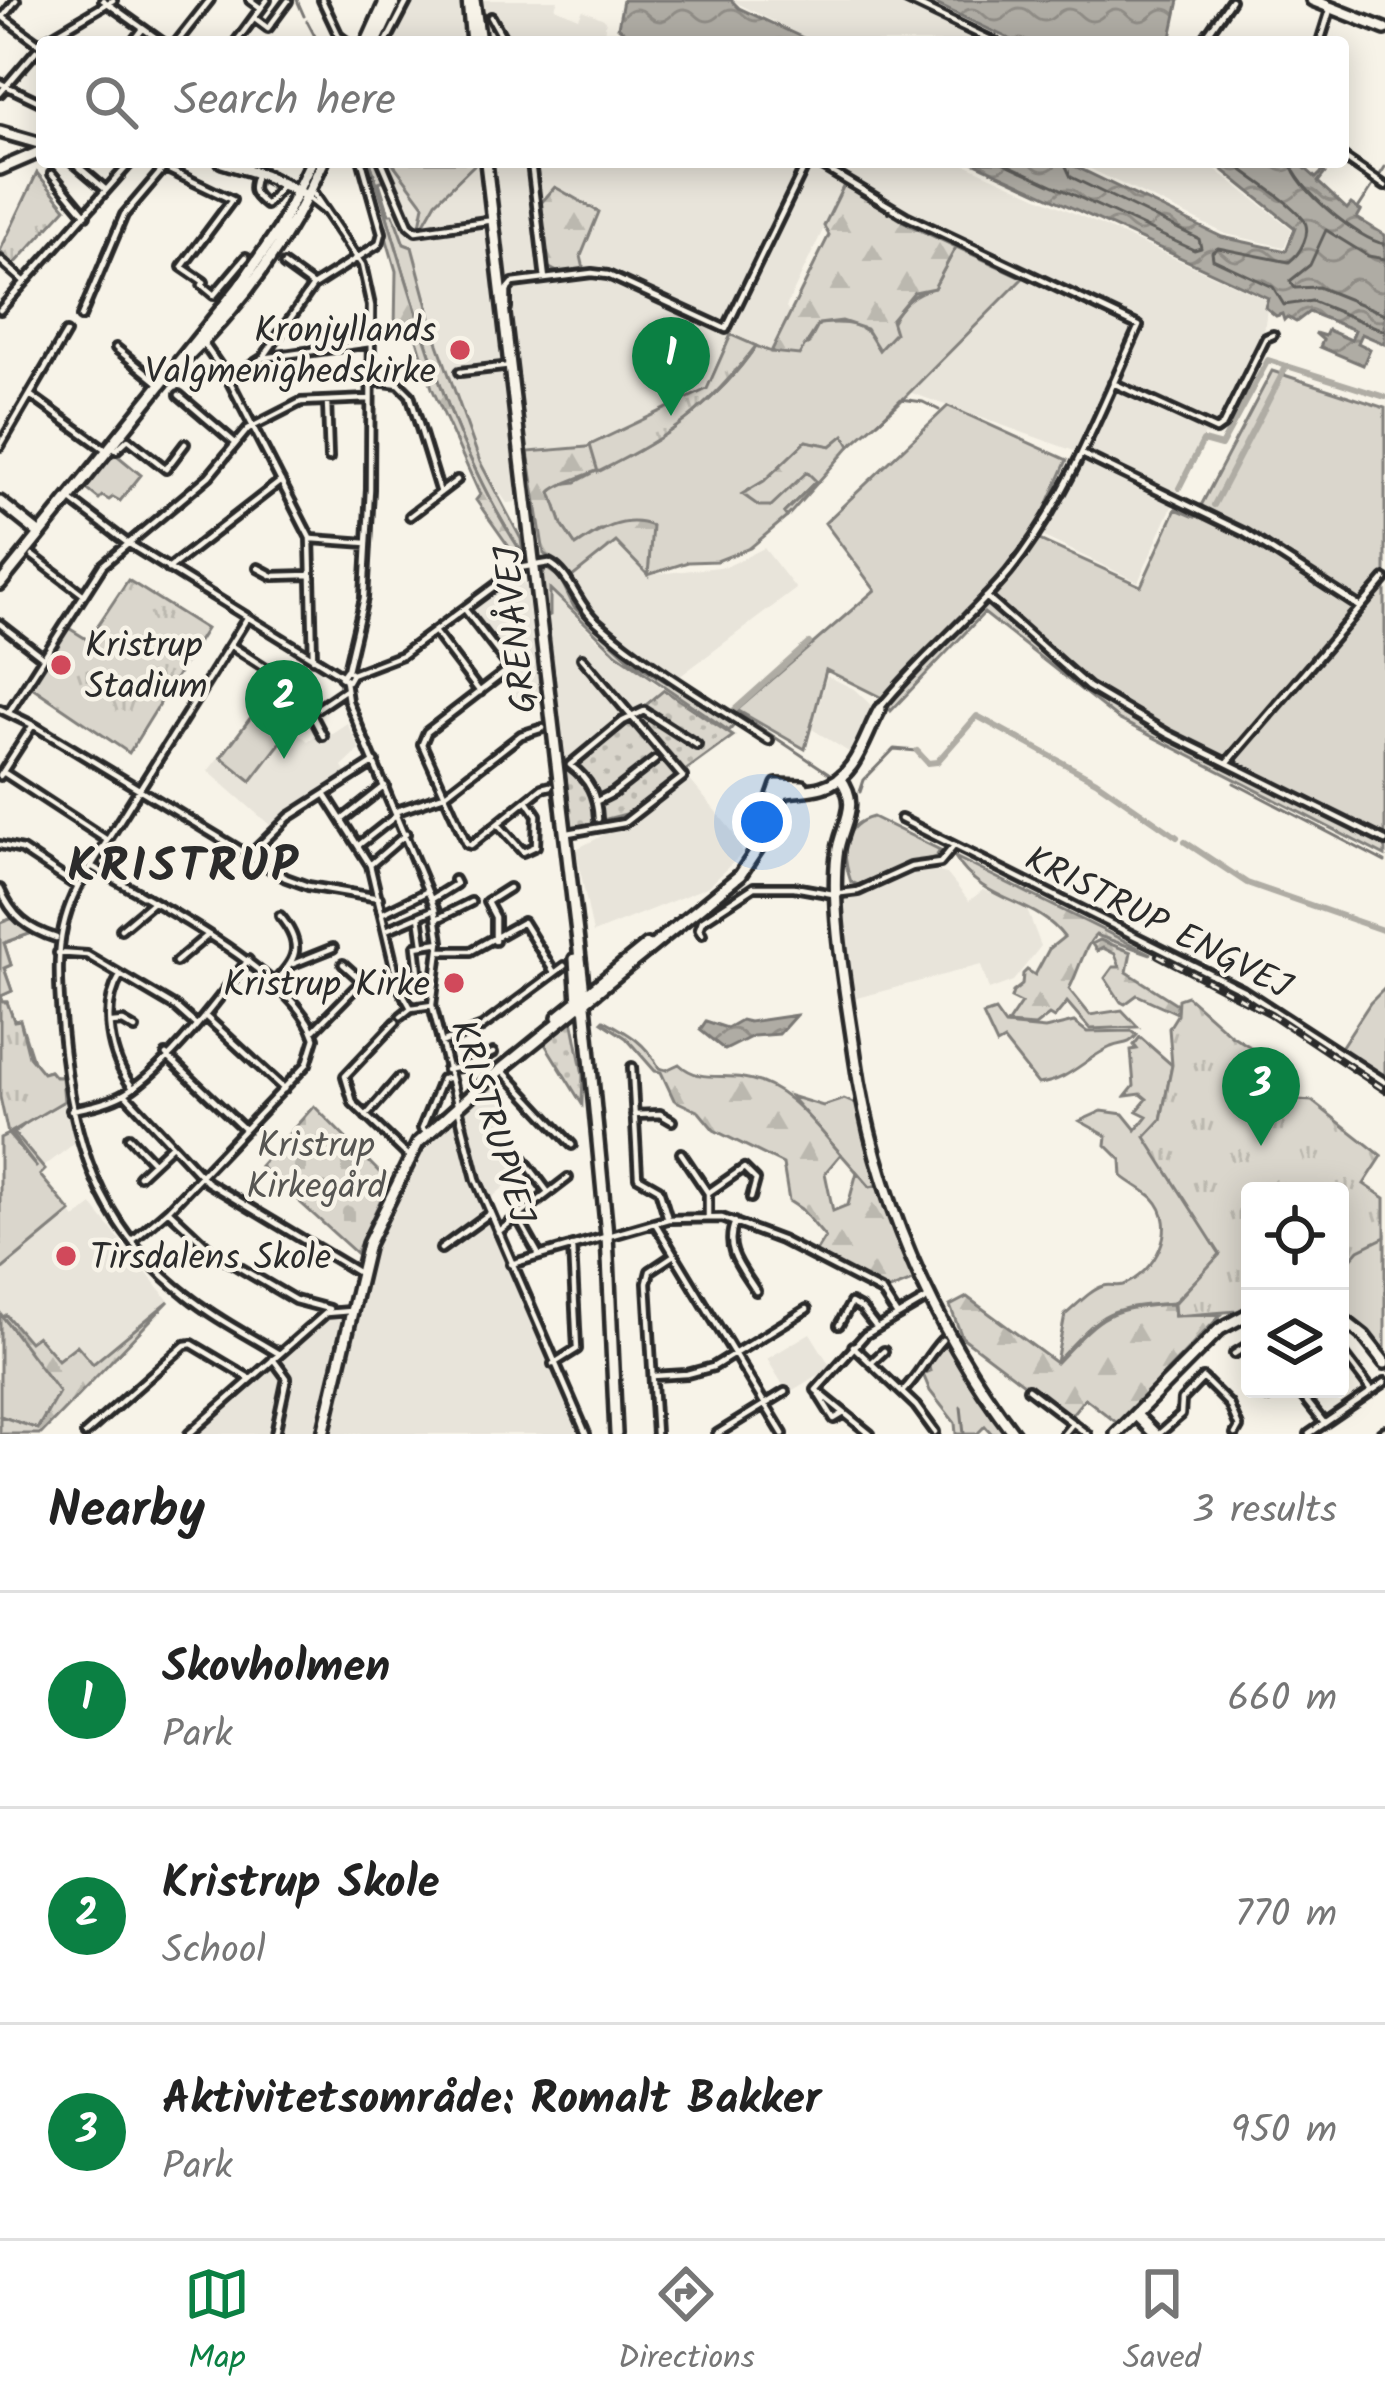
<!DOCTYPE html>
<html lang="en">
<head>
<meta charset="utf-8">
<style>
  body { margin:0; font-family:Kalam,sans-serif; background:#f2f2f2; color:#222 }
  .controls { position:absolute; right:36px; bottom:36px; display:grid; overflow:hidden; border-radius:12px; box-shadow:0 6px 30px #0003 }
  .controls button { width:108px; height:108px; display:grid; place-items:center; padding:0; border:0; border-bottom:3px solid #e0e0e0; background:#fff; color:#222; font:60px sans-serif }
  .you { position:absolute; left:762px; top:822px; width:42px; height:42px; margin:-30px; border:9px solid #fff; border-radius:50%; background:#1a73e8; box-shadow:0 0 0 18px #1a73e833 }
  .badge { display:grid; place-items:center; width:78px; height:78px; border-radius:50%; background:#0b8043; color:#fff; font-size:39px; font-weight:700 }
  .pin { position:absolute; translate:-50% -99px; filter:drop-shadow(0 3px 6px #0008) }
  .pin::after { content:''; position:absolute; top:63px; width:42px; height:36px; background:inherit; clip-path:polygon(0 0,100% 0,50% 100%) }
  .list { margin:0; padding:0; list-style:none }
  h2 { display:flex; justify-content:space-between; align-items:center; height:156px; margin:0; padding:0 48px; font-size:51px }
  h2 small { font-size:39px; font-weight:400; color:#767676 }
  .list li { display:grid; grid-template-columns:78px 1fr auto; gap:36px; align-items:center; box-sizing:border-box; height:216px; padding:0 48px; border-top:3px solid #e0e0e0 }
  .list b { display:block; font-size:45px; white-space:nowrap }
  .list p { margin:0; font-size:39px; white-space:nowrap; color:#767676 }
  .list em { font-size:39px; font-style:normal; color:#767676 }
  .icon { flex:none; width:66px; height:66px; fill:none; stroke:currentColor; stroke-width:2; stroke-linecap:round; stroke-linejoin:round }
  .map { position:relative; flex:none; width:1385px; height:1434px; overflow:hidden }
  .search { position:absolute; background:#fff; box-shadow:0 6px 30px #0003; left:36px; right:36px; top:36px; height:132px; display:flex; align-items:center; gap:30px; box-sizing:border-box; padding:0 42px; border-radius:12px; color:#767676; font-size:45px }
  .sheet { height:804px; background:#fff }
  nav { display:flex; justify-content:space-around; align-items:center; box-sizing:border-box; height:168px; border-top:3px solid #e0e0e0; background:#fff; font-size:33px; color:#767676 }
  nav a { display:grid; justify-items:center; gap:6px }
  nav .on { color:#0b8043 }
  .map>svg:first-child { display:block }
</style>
</head>
<body>
<div class="map">
<svg width="1385" height="1434" viewBox="0 0 1385 1434">
  <defs>
    <pattern id="forest-firs" width="22" height="20" patternUnits="userSpaceOnUse" patternTransform="scale(3)"><rect width="22" height="20" fill="#dad6cc"/><path d="M5 1l3.5 6h-7zM16 11l3.5 6h-7z" fill="#bbb8af"/></pattern>
    <pattern id="cemetery-stones" width="16" height="16" patternUnits="userSpaceOnUse" patternTransform="scale(3)"><rect width="16" height="16" fill="#dad6cc"/><path d="M2 7V4a2 2 0 0 1 4 0v3zM10 15v-3a2 2 0 0 1 4 0v3z" fill="#bbb8af"/></pattern>
    <pattern id="park-tufts" width="24" height="20" patternUnits="userSpaceOnUse" patternTransform="scale(3)"><rect width="24" height="20" fill="#dad6cc"/><path d="M3 7l-1-3M5 7V3M7 7l1-3M15 17l-1-3M17 17v-4M19 17l1-3" fill="none" stroke="#bbb8af"/></pattern>
    <pattern id="garden-dots" width="8" height="8" patternUnits="userSpaceOnUse" patternTransform="scale(3)"><rect width="8" height="8" fill="#dad6cc"/><path d="M2 2h.1M6 6h.1" fill="none" stroke="#bbb8af" stroke-width="1.8" stroke-linecap="round"/></pattern>
    <pattern id="water-waves" width="16" height="10" patternUnits="userSpaceOnUse" patternTransform="scale(3)"><rect width="16" height="10" fill="#afaca4"/><path d="M0 5q4-4 8 0t8 0" fill="none" stroke="#8f8c86"/></pattern>
  </defs>
  <rect width="100%" height="100%" fill="#f7f3e8"/>
  <filter id="ink" filterUnits="userSpaceOnUse"><feTurbulence type="fractalNoise" baseFrequency=".00833" numOctaves="2"/><feDisplacementMap in="SourceGraphic" scale="24" xChannelSelector="R" yChannelSelector="G"/><feConvolveMatrix kernelMatrix="1 2 1 2 8 2 1 2 1" color-interpolation-filters="sRGB"/></filter>
  <g filter="url(#ink)">
    <path fill="#e8e4da" d="M403 0H558L555 8 579 18 583 10 606 20 603 41 383 42Z
      M731 0H938L934 10 1002 42H814Z
      M376 162H960L1268 300 1263 340 1215 438 1204 435 1138 582 1040 535 1077 452 909 392 1022 279 911 226 844 186 786 307 791 314 771 352 707 389 587 447 528 453 515 464 518 502 507 503 483 469Z
      M1076 162H1206L1292 229 1284 247 1226 234Z
      M616 541 648 575 728 566 764 548 796 589 679 677 612 630 576 597 571 578Z
      M519 576 526 586 542 697 518 700 512 695 520 687 509 674 514 669 473 610Z
      M549 589 596 638 663 689 563 766 547 620Z
      M827 676 854 689 875 709 852 754 812 729Z
      M260 704 308 741 318 733H332L347 723 360 750 342 767 347 775 286 812 271 826 208 771Z
      M684 773 732 831 743 853 707 887 593 933 576 849 600 837Z
      M920 868 947 874 969 901 983 890 1026 907 1041 946 1013 981 989 990 981 965 853 999 841 902Z
      M484 1078 515 1115 517 1123 505 1135 524 1170 489 1200 591 1434H184L322 1310 345 1304 356 1253 407 1151 426 1127Z
      M64 1101 75 1143 42 1168 14 1133Z
      M8 1134 75 1218 92 1205 169 1301 93 1365 58 1360 38 1337 29 1343 7 1315 57 1386 0 1416V1138Z
      M810 1333 831 1367 788 1393 767 1359Z"/>
    <path fill="#dad6cc" stroke="#82807c" stroke-width="3" d="M370 162H377L387 179 379 182 389 214H393L404 244 412 247 438 344 480 462 521 539 523 554C446 442 412 291 370 162Z
      M392 162H477L436 202 423 225H420L424 205Z
      M956 247 1023 278 897 405 850 446 844 436 831 446 806 441 764 481 743 494 770 506 806 471 817 480 784 513 787 517 750 548 717 561 688 562 648 575 651 526 600 530 576 546 562 525 551 492 559 484 576 482C650 441 707 418 756 346L771 352 808 345 819 324C845 321 867 322 879 348 891 320 903 294 934 288Z
      M1272 371 1385 408V856L1118 719 984 613 891 711 882 698 826 670 805 749 737 710 875 590 825 523 948 406 1067 460 1033 537 1141 586 1176 509 1195 517Z
      M113 452 141 475 120 501 113 497 109 500 102 496 99 499 84 487Z
      M546 568 560 578 574 607 632 661 735 724 729 731 616 653 550 589V615L545 617 541 580Z
      M260 705 291 729 251 781 221 757Z
      M873 817 940 850 936 857 898 868 858 885 851 882C842 856 840 825 873 817Z
      M13 918 32 933 4 943 11 965 4 968 12 991 1 996 3 1002H7L14 1021 20 1020 34 1064 43 1073 50 1071 55 1077H62L33 1113 64 1101 31 1119 14 1133 45 1170 40 1175 71 1212 0 1271V1138L8 1134 37 1168 11 1134 0 1005V923Z
      M1385 988V1079L1340 1049 1370 1003Z
      M995 1011 1005 1025 1045 1029 1074 1022 1087 1032 1132 1031 1137 1035C1128 1046 1123 1042 1111 1047 1084 1059 1069 1081 1038 1084L1004 1041 997 1045 983 1015Z
      M1140 1037 1172 1065 1161 1120 1146 1137 1221 1255 1173 1303C1101 1308 1104 1312 1056 1362L1065 1315C1075 1307 1091 1289 1104 1286 1110 1284 1117 1287 1123 1285 1155 1273 1180 1226 1153 1198 1145 1190 1131 1184 1122 1176L1121 1160 1106 1145 1107 1136 1080 1121 1102 1111 1123 1114 1136 1130 1147 1116 1137 1111 1147 1099 1141 1094 1126 1096 1134 1086 1131 1050 1137 1049 1134 1045Z
      M790 1096 823 1106 844 1099 860 1106 880 1185 870 1187Z
      M1385 1235V1359L1340 1314V1240Z
      M0 1313 57 1386 59 1392 37 1429 0 1416Z
      M949 1339 1010 1434H992L985 1426 977 1434H956L955 1423 930 1391 923 1374 930 1371 927 1359Z"/>
    <path fill="url(#forest-firs)" stroke="#82807c" stroke-width="3" d="M364 162H370C412 291 446 442 523 554L519 561 476 500 480 495 432 388 415 333 395 331 396 271Z
      M844 185 911 226 956 247 934 288 914 292 891 320 895 333 879 350 866 329 842 321 819 324 799 355 771 352 829 235 824 226Z
      M555 187 599 212 581 256 584 269 559 273 548 267 541 203Z
      M731 335 756 346C718 401 670 436 611 465 596 472 559 483 551 492L562 525 576 546C598 531 625 514 652 526L648 575 616 542 571 578 558 562 544 554 528 452 587 447 707 390Z
      M844 435 850 446 787 517 784 513 816 481 807 472 771 506H759L742 494 764 481 806 441 831 446Z
      M955 857 1151 954 1096 935C1084 946 1078 973 1069 989L1090 1015 1122 1010 1138 1027 1090 1029 1067 1002 1054 1018 1049 1015 1035 1026 1007 1024 1021 1003 1011 998 1013 992 1022 985 1023 974 1027 970 1035 975 1049 949 1064 937C1035 898 983 904 955 857Z
      M1100 940 1131 952 1127 972 1177 1004V1013L1137 995 1125 1004 1121 1002 1105 978 1113 967H1120L1115 954 1103 948 1097 951 1092 944Z
      M604 1020C628 1033 646 1043 659 1068L666 1070 679 1064C698 1082 719 1074 743 1078 787 1084 813 1123 841 1154L825 1173 833 1211 848 1205 857 1172 870 1187 880 1185 915 1280 887 1291 815 1253 825 1237 801 1209 789 1201 783 1164 714 1130 699 1112 674 1100 661 1072 655 1071 626 1038 602 1022Z
      M967 1297 1056 1363C1102 1315 1105 1308 1172 1304L1174 1316 1221 1315 1117 1423 1085 1398 1069 1418 962 1337 950 1306Z
      M169 1301 41 1434H0V1416L38 1429 59 1392 3 1317 6 1315 29 1342 37 1336 58 1360 77 1345 93 1364Z"/>
    <path fill="url(#cemetery-stones)" stroke="#82807c" stroke-width="3" d="M314 1106 389 1182 356 1253 260 1166Z"/>
    <path fill="url(#park-tufts)" stroke="#82807c" stroke-width="3" d="M37 173 66 208 13 266 0 251Z
      M731 335 756 346C706 411 671 436 598 472L590 445 707 389Z
      M128 580 206 629 129 753 29 685 67 627 88 640Z
      M13 918 32 933 4 943 11 965 4 968 12 991 1 996 3 1002H7L14 1021 20 1020 29 1056 43 1073 50 1071 55 1077H62L64 1101 8 1134 0 1097V923Z
      M1187 996 1231 1035 1275 1062 1298 1100 1312 1101 1382 1156 1364 1184 1385 1198V1237L1359 1250 1340 1271V1191H1250V1310L1175 1316 1174 1304 1220 1254 1145 1137 1161 1120 1172 1065 1169 1028 1177 1015 1178 999Z"/>
    <path fill="url(#garden-dots)" stroke="#82807c" stroke-width="3" d="M664 690 733 736 626 814 572 828 564 772Z
      M572 1019 583 1075 582 1104 545 1044Z"/>
    <path fill="url(#water-waves)" stroke="#7a7874" stroke-width="3" d="M623 0H731L739 8 812 42 632 38 618 27Z
      M938 0H1179L1170 42H1016L936 4Z
      M973 162H1066L1222 237 1286 251 1295 228 1213 162H1298L1316 178 1323 171 1325 173 1318 182 1347 209 1351 204 1361 211 1357 218 1385 235V344L1362 334 1358 343 1370 349 1363 365 1320 347 1323 340 1315 333 1325 336 1328 330 1351 340 1355 330 1309 312 1296 322 1287 317 1284 320 1282 314 1276 316 1265 307 1268 298Z
      M796 1015 779 1034 753 1036 725 1050 700 1030 706 1021 727 1028 741 1020 749 1022Z"/>
    <g fill="none" stroke-linecap="round" stroke-linejoin="round">
      <path stroke="#605f5b" stroke-width="3" d="M1002 162 1194 250 1201 248 1199 239 1071 177 1064 162
        M1232 162C1252 178 1288 200 1303 219 1313 232 1300 254 1289 262L1218 248 1212 252 1213 259 1273 287 1284 305 1312 301 1385 331
        M1291 162C1294 187 1360 241 1385 244
        M1385 259 1368 256 1326 230 1310 265 1290 281 1295 288 1318 287 1385 314"/>
      <path stroke="#7a7874" stroke-width="3" d="M297 0 304 16
        M307 21 318 42
        M1359 207 1385 167
        M878 422 901 399 923 402 939 410
        M734 710 830 774
        M1234 783 1385 862
        M860 792 864 780 894 749 917 751
        M961 1407 964 1434"/>
      <path stroke="#afaca4" stroke-width="6" d="M1179 488 1203 441 1221 446 1268 360 1385 397
        M1214 505 1286 367
        M732 712 809 643
        M917 751 928 763 937 762 977 716 1096 781 1177 837
        M1185 842 1247 883 1385 931"/>
      <g stroke="#2b2b2b" stroke-width="14">
        <path id="street" d="M103 0 162 42
          M250 0 261 8
          M322 0 339 36 347 42
          M907 0 995 42
          M0 15 42 46
          M3 17 16 0
          M491 17 505 42
          M256 19 268 28 288 1
          M1205 38 1231 0
          M42 42 113 0
          M133 42 142 30
          M177 42 210 0
          M236 42 267 0
          M386 42 408 0
          M1320 42 1331 7
          M0 83 42 103
          M0 93 36 51
          M1343 157 1385 186
          M73 162 105 189
          M382 162 409 225 416 231 494 220
          M531 162 545 279
          M815 162 906 216 1139 326C1101 409 1067 500 1009 572 969 620 920 658 881 707
          M165 168 232 200 182 267 204 282 202 285 214 295 246 257
          M257 173C250 190 252 194 266 205L280 188
          M52 174 86 215
          M311 190 362 265 371 306 370 489 364 598 347 670
          M307 197 326 212
          M0 260 25 282
          M284 265 313 286
          M507 308V290L513 283 592 273 608 275 726 329 807 162
          M0 310 131 162
          M81 317 124 215 169 162
          M204 344 229 380 310 538 313 659
          M116 348 160 384
          M263 358 370 343
          M460 372 511 366
          M229 380 263 358 313 286 379 244 382 233 362 162
          M370 380 399 384 410 395 440 493
          M1113 383 1216 430 1223 425 1266 338 1273 335
          M30 395 106 450
          M179 395 234 442
          M327 401 329 458
          M110 445 116 450 128 439 166 469 185 444
          M0 446 66 333
          M1082 454 1245 533 1360 607
          M68 498 126 542 341 675
          M410 516 457 480
          M312 539 367 543
          M33 556 84 595
          M258 568 273 576 310 575
          M168 569 281 481
          M986 597 1088 687 1168 734 1385 841
          M466 611 510 668 427 732 422 744 467 844 471 845 542 788 550 786
          M247 618 78 887C53 934 58 979 62 1030 72 1138 96 1225 186 1295 214 1318 248 1335 279 1354
          M0 624 44 658
          M436 634 480 692
          M230 645 278 676 311 713 345 690
          M346 670 352 674 348 681 341 677Z
          M352 674 402 655 519 568 549 563C570 573 577 605 596 621 648 667 711 703 769 741
          M345 681 348 701 435 909 440 942 432 1005 476 1179 586 1434
          M0 709 33 725 286 878 308 886 379 898
          M9 712 103 565 209 476 248 429 301 402 369 399
          M311 713 323 736
          M1227 763 1385 579
          M3 772 107 840
          M0 776 33 725
          M325 794 370 865 397 979 403 983 433 981
          M597 801 613 793 655 760
          M397 811 444 795 521 735 543 728
          M343 819 385 786
          M598 819C597 795 590 780 570 765L623 721 644 711 697 745
          M901 819 1243 990 1385 1082
          M498 824 523 852 536 846 537 815 527 800
          M568 833 624 823 683 777 582 658
          M0 845 22 850 78 887
          M359 845 397 815
          M250 855 289 817 375 762
          M370 865 406 834
          M91 866C149 900 295 973 315 1038L307 1064 168 1210 132 1241
          M0 889C12 916 27 929 56 938
          M432 899 456 884 454 880
          M383 913 426 892
          M419 916 423 944
          M437 919 471 902
          M121 929 153 902
          M386 930 435 909
          M702 934 699 929 702 921 754 887H794L833 894 858 891 911 867 940 863 954 846
          M495 941V917L487 902 509 888
          M440 951H471L523 922 554 972
          M58 953 87 955 177 1008 196 1025
          M176 962 208 935
          M293 964 333 948
          M120 976C100 1009 110 1058 133 1088
          M420 981 416 946 440 942
          M272 984C298 960 304 945 280 916
          M400 988 411 1008 432 1005
          M205 1016 284 1089
          M401 1016 411 1008
          M396 1022 345 1076 353 1103 408 1156
          M112 1023 123 1022 135 1029
          M313 1031 362 981 343 964
          M441 1043 482 1027 564 966
          M166 1055 244 1129
          M632 1067 638 1177 659 1189 668 1219
          M501 1069 572 1145
          M446 1070 465 1066 493 1053
          M125 1094 207 1182 359 1273
          M71 1110C90 1107 109 1103 126 1093 167 1068 219 999 248 960
          M634 1115 660 1114 672 1121
          M366 1116 399 1078
          M427 1133 422 1128 442 1079 448 1078
          M129 1137 153 1162
          M681 1153 708 1193V1216
          M521 1156 548 1192
          M139 1176 172 1145
          M708 1193 744 1168 756 1180 751 1198
          M168 1210 213 1252 295 1300 329 1309
          M735 1222C723 1250 742 1268 756 1291
          M521 1223 539 1255
          M655 1223 783 1434
          M498 1232 568 1178
          M441 1249 489 1214
          M511 1264 668 1219 722 1218 781 1240 882 1292 896 1314
          M839 1325 851 1303 862 1309 876 1327
          M853 1346 916 1406 935 1432
          M1340 1349 1372 1391
          M1234 1354 1250 1344
          M273 1359 287 1378 275 1434
          M871 1363 884 1351
          M553 1364 577 1349 572 1246
          M653 1376 687 1374 713 1367 807 1309
          M1028 1389 1087 1434
          M1297 1389 1324 1423
          M903 1391C920 1374 926 1357 942 1340
          M1263 1391 1268 1397 1279 1389
          M819 1395 834 1419 844 1413
          M85 1434 185 1345 192 1344 251 1379
          M189 1434 326 1313 350 1311
          M656 1434 647 1283 650 1271 674 1255
          M717 1434 785 1392
          M870 1434 816 1390 865 1335 930 1297
          M1064 1434 1073 1423
          M1159 1434 1181 1415 1182 1400 1203 1378 1229 1404 1239 1427 1235 1434
          M1309 1434 1385 1382
          M1380 1434 1385 1430"/>
      </g>
      <g stroke="#2b2b2b" stroke-width="18">
        <path id="secondary" d="M468 0 472 42
          M474 0 480 42
          M1312 0 1385 29
          M367 42 386 0
          M376 42 396 0
          M0 132 42 144
          M222 162 264 175 303 194
          M486 162 583 984 607 1235 616 1434
          M0 169 42 151
          M182 362C242 305 290 238 323 162
          M0 502 40 534
          M0 584 239 287 279 229 311 162
          M840 778C862 807 840 825 837 855 830 912 847 998 855 1056 874 1192 931 1325 1014 1434
          M758 839 777 785 803 786
          M575 959 578 1002
          M558 1017 647 945
          M1340 1317 1364 1336 1385 1363
          M1136 1415 1155 1434
          M323 1434 368 1244 418 1143 483 1084 740 875 768 833 783 793C796 790 809 791 822 787 857 777 864 737 880 709
          M1116 1434 1220 1329 1250 1313"/>
      </g>
      <use href="#street" stroke="#f7f3e8" stroke-width="4.5"/>
      <use href="#secondary" stroke="#f7f3e8" stroke-width="9"/>
      <g stroke="#2b2b2b" stroke-width="8">
        <path id="rail" d="M1158 955 1271 1014 1385 1090"/>
      </g>
      <use href="#rail" stroke="#f7f3e8" stroke-width="3" stroke-dasharray="9" stroke-linecap="butt"/>
    </g>
  </g>
  <g fill="#d1495b" stroke="#f7f3e8" stroke-width="4.5">
    <circle cx="460" cy="350" r="12"/>
    <circle cx="61" cy="665" r="12"/>
    <circle cx="454" cy="983" r="12"/>
    <circle cx="66" cy="1256" r="12"/>
  </g>
  <g text-anchor="middle" stroke-width="9" stroke-linejoin="round" paint-order="stroke">
    <g font-size="36" fill="#2b2b2b" stroke="#f7f3e8" text-anchor="end">
      <text x="436" y="342">Kronjyllands<tspan x="436" dy="41">Valgmenighedskirke</tspan></text>
      <text x="85" y="657" text-anchor="start">Kristrup<tspan x="85" dy="41">Stadium</tspan></text>
      <text x="430" y="996">Kristrup Kirke</text>
      <text x="90" y="1269" text-anchor="start">Tirsdalens Skole</text>
    </g>
    <g font-size="36" fill="#2b2b2b" stroke="#f7f3e8">
      <text transform="translate(514 630) rotate(-96)" y="13">GRENÅVEJ</text>
      <text transform="translate(1159 921) rotate(27)" y="13">KRISTRUP ENGVEJ</text>
      <text transform="translate(494 1121) rotate(73)" y="13">KRISTRUPVEJ</text>
    </g>
    <g font-size="36" fill="#575653" stroke="#f7f3e8">
      <text x="316" y="1157">Kristrup<tspan x="316" dy="41">Kirkegård</tspan></text>
    </g>
    <g font-size="48" font-weight="bold" letter-spacing="3" fill="#2b2b2b" stroke="#f7f3e8">
      <text x="184" y="881">KRISTRUP</text>
    </g>
  </g>
</svg>
<div class="controls">
<button><svg class="icon" aria-label="locate" viewBox="0 0 24 24"><circle cx="12" cy="12" r="6"/><path d="M12 2v4M12 18v4M2 12h4M18 12h4"/></svg></button>
<button><svg class="icon" aria-label="layers" viewBox="0 0 24 24"><path d="M12 4l9 5-9 5-9-5zM3 14l9 5 9-5"/></svg></button>
</div>
<div class="you"></div>
<div class="pin badge" style="left:671px;top:416px">1</div>
<div class="pin badge" style="left:284px;top:759px">2</div>
<div class="pin badge" style="left:1261px;top:1146px">3</div>
<div class="search"><svg class="icon" aria-label="search" viewBox="0 0 24 24"><circle cx="10" cy="10" r="6"/><path d="M15 15l6 6"/></svg>Search here</div>
</div>
<section class="sheet">
<h2>Nearby<small>3 results</small></h2>
<ul class="list">
<li><span class="badge">1</span><div><b>Skovholmen</b><p>Park</p></div><em>660 m</em></li>
<li><span class="badge">2</span><div><b>Kristrup Skole</b><p>School</p></div><em>770 m</em></li>
<li><span class="badge">3</span><div><b>Aktivitetsområde: Romalt Bakker</b><p>Park</p></div><em>950 m</em></li>
</ul>
</section>
<nav>
<a class="on"><svg class="icon" aria-label="map" viewBox="0 0 24 24"><path d="M3 6l6-2 6 2 6-2v14l-6 2-6-2-6 2zM9 4v14M15 6v14"/></svg>Map</a>
<a><svg class="icon" aria-label="directions" viewBox="0 0 24 24"><path d="M12 3l9 9-9 9-9-9zM9 14v-3h6M13 9l2 2-2 2"/></svg>Directions</a>
<a><svg class="icon" aria-label="saved" viewBox="0 0 24 24"><path d="M7 4h10v16l-5-4-5 4z"/></svg>Saved</a>
</nav>
</body>
</html>
